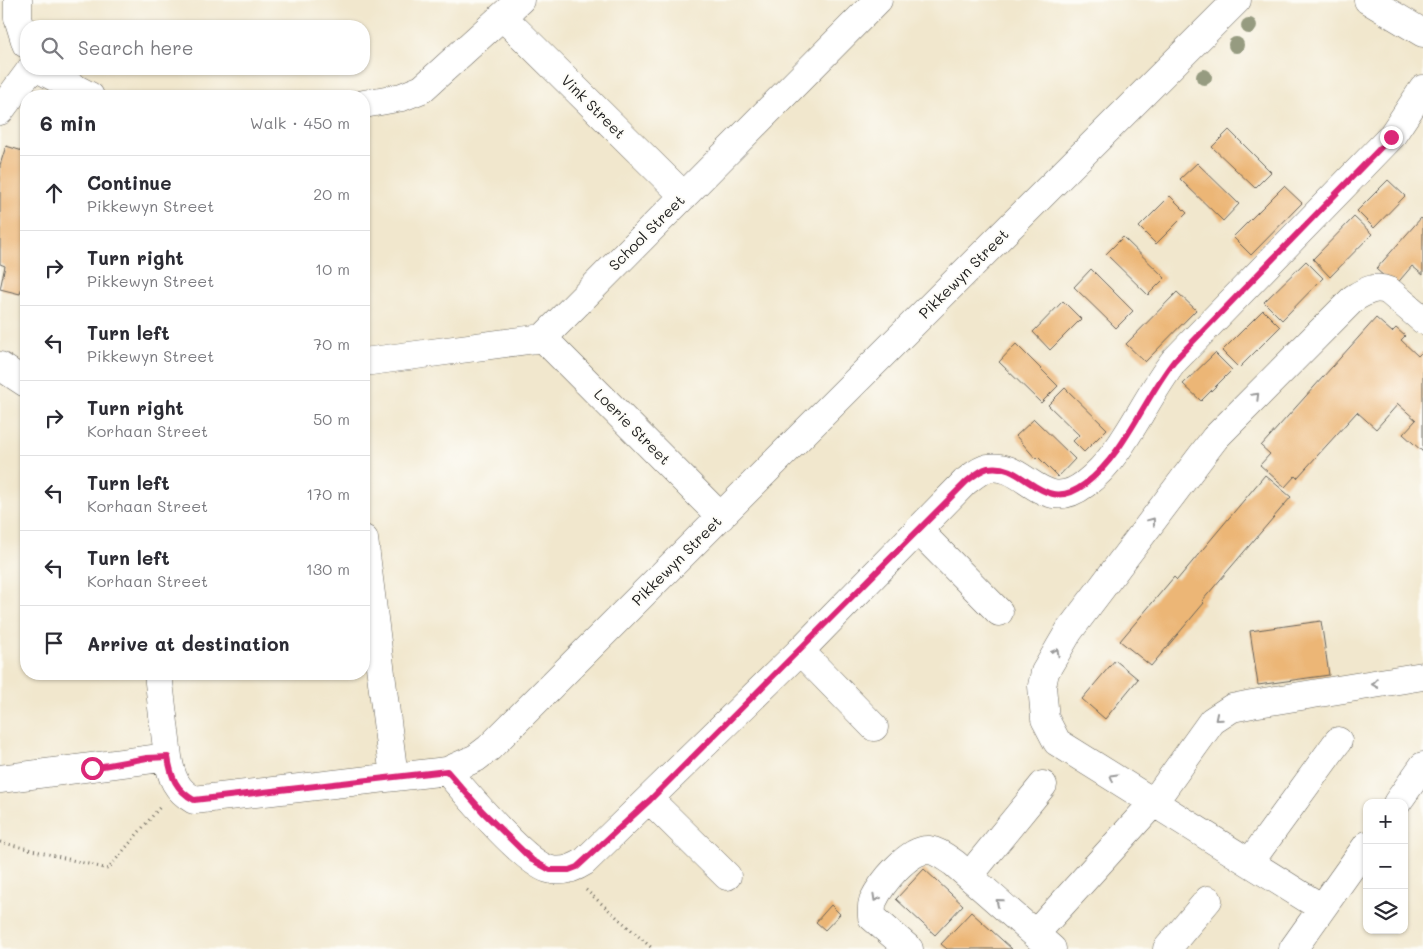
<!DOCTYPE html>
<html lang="en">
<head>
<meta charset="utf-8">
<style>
  body { margin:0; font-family:Mali,sans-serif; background:#f7f7f7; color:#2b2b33 }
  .controls { position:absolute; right:15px; bottom:15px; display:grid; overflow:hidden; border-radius:10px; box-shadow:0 1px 4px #0004 }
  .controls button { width:45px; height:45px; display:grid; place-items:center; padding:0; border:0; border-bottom:1px solid #e1e1e2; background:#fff; color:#2b2b33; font:25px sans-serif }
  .stop { position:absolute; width:15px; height:15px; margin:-11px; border:4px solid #db2777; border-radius:50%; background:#fff }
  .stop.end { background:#db2777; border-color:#fff; box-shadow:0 1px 5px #0008 }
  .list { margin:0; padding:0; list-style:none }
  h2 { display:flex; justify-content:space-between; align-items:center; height:65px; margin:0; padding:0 20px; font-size:21px }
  h2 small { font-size:16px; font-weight:400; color:#7c7c81 }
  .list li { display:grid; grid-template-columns:32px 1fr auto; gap:15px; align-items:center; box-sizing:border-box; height:75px; padding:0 20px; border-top:1px solid #e1e1e2 }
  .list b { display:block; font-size:19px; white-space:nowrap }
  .list p { margin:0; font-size:16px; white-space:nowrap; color:#7c7c81 }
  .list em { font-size:16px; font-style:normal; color:#7c7c81 }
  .icon { flex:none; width:28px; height:28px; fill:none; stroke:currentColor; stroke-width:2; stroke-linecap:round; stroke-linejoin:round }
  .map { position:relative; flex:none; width:1423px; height:949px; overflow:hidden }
  .search { position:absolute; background:#fff; box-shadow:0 1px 4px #0004; left:20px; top:20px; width:350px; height:55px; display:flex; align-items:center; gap:12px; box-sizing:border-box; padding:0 18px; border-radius:20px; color:#7c7c81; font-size:19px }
  .panel { position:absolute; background:#fff; box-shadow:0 1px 4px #0004; left:20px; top:90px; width:350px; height:590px; border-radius:20px }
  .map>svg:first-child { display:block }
</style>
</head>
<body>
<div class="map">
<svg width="1423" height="949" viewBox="0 0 1423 949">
  <rect width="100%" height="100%" fill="#fdfcf7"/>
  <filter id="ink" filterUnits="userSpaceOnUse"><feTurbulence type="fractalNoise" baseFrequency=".02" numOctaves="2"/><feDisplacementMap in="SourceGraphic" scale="10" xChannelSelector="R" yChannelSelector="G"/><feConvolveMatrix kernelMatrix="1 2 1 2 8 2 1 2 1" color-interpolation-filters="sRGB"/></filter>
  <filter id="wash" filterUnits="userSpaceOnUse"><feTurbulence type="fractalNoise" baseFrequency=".0096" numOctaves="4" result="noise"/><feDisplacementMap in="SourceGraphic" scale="20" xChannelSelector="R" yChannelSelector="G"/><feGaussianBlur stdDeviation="1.12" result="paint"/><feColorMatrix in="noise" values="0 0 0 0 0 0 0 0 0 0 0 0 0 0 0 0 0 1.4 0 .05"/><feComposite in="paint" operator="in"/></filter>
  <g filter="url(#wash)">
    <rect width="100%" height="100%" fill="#f1e7cd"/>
    <g id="blocks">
      <path fill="#ecb676" d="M1229 130 1271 172 1255 188 1212 147Z
        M6 146 26 152V272L20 294 0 289 5 266 0 264V165Z
        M1197 163 1239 204 1223 221 1180 179Z
        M1388 180 1405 196 1374 228 1357 211Z
        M1284 186 1302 203 1251 255 1233 237Z
        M1170 196 1187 213 1156 244 1139 227Z
        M1354 217 1372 234 1330 277 1313 259Z
        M1421 218 1423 220V275L1412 266 1395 286 1376 269Z
        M1123 237 1165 278 1148 295 1106 254Z
        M1306 261 1323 278 1282 320 1264 302Z
        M1091 269 1133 311 1116 328 1074 287Z
        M1177 292 1196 310 1145 362 1126 344Z
        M1063 301 1081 319 1050 350 1033 332Z
        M1263 310 1280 327 1239 368 1222 351Z
        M1376 318 1392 332 1396 328 1405 336 1401 340 1418 356 1423 351V452L1403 434 1416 420 1398 404 1376 429 1357 412 1297 478 1295 476 1285 487 1260 465 1270 454 1261 446Z
        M1016 344 1058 386 1041 403 999 362Z
        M1215 353 1232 370 1201 401 1183 384Z
        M1065 388 1107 429 1084 452 1073 441 1079 435 1048 405Z
        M1034 419 1075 459 1058 477 1038 457 1036 459 1016 436Z
        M1265 475 1291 497 1202 601 1204 603 1151 666 1120 641 1174 577 1177 580Z
        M1321 621 1329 675 1258 685 1250 631Z
        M1115 660 1138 679 1105 719 1082 699Z
        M924 869 963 905 935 935 896 899Z
        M831 905 840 914 825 930 816 922Z
        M971 912 1012 949H947L941 944Z"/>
    </g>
  </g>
  <g filter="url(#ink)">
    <use href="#blocks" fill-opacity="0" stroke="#67635a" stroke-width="1"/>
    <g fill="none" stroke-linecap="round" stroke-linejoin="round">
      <g stroke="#67635a" stroke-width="29">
        <path id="minor" d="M18 0V18L26 44
          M1368 0 1423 33
          M503 17 684 196
          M39 69 90 96
          M364 104 402 97 422 89 520 0
          M0 111 31 69
          M543 338 721 517
          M364 362 543 338 878 0
          M0 366 26 383
          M918 530 999 612
          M364 539 394 777
          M800 651 874 727
          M158 674 168 757
          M447 771C466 793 523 861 548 869 561 873 573 869 584 862L800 651 965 482C972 477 979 470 988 468 1025 461 1042 517 1085 484 1124 455 1144 399 1174 361L1391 137 1423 89
          M0 779 168 757C171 777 176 790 194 800L447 771 476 758 489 748 1237 0
          M650 800 727 876
          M1397 803 1423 766
          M1250 862 1338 741
          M969 876 1043 785
          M1322 908 1057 742 1045 719 1042 686 1045 672 1069 631 1215 438 1354 298C1366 291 1375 285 1389 291L1423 320
          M1036 933 1154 802 1212 721 1232 708 1252 704 1423 676
          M909 949 872 917C872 911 871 907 873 901 881 884 909 848 929 850 938 851 946 858 954 863L1052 949
          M1167 949 1208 900
          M1293 949 1367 845"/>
      </g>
      <path stroke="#67635a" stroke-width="3" stroke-dasharray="1 4" stroke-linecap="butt" d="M0 842 108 869 160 807
        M586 890 653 949"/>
      <use href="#minor" stroke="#fff" stroke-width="28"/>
    </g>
    <g fill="#969b80">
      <circle cx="1249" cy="26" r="8"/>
      <circle cx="1236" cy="45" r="8"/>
      <circle cx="1204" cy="77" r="8"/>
    </g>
    <defs><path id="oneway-chevron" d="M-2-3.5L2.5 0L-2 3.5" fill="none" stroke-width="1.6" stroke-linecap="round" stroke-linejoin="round" transform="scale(1.25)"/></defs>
    <g stroke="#999">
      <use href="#oneway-chevron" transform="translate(1256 396) rotate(-45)"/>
      <use href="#oneway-chevron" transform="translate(1152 521) rotate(-53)"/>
      <use href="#oneway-chevron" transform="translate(1056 652) rotate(-60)"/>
      <use href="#oneway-chevron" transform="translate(1375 684) rotate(171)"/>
      <use href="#oneway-chevron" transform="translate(1218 718) rotate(140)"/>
      <use href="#oneway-chevron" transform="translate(1113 777) rotate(-149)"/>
      <use href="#oneway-chevron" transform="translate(876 898) rotate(119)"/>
      <use href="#oneway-chevron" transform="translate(999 902) rotate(-140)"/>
    </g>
  </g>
  <g fill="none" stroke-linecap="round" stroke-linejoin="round" filter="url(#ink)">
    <path stroke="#db2777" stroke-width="6" d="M92 768 147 758 168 757C171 777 176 790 194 800L447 771 483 812 532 860 550 870H569L577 867 650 800 966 482C972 477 980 470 988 468 1025 461 1042 517 1085 484 1124 455 1144 399 1174 361L1391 137"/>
  </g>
  <g text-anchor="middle" stroke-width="4" stroke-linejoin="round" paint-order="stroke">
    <g font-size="15" fill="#1c1c1c" stroke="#fdfcf7">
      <text transform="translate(593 107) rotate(45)" y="5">Vink Street</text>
      <text transform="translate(647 233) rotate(-45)" y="5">School Street</text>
      <text transform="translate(964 274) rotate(-45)" y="5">Pikkewyn Street</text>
      <text transform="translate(632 427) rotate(45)" y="5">Loerie Street</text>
      <text transform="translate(677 561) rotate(-45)" y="5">Pikkewyn Street</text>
    </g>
  </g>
</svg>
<div class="controls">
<button>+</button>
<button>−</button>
<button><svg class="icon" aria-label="layers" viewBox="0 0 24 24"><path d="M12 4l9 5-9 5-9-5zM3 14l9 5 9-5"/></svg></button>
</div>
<div class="stop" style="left:92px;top:768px"></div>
<div class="stop end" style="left:1391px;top:137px"></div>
<div class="search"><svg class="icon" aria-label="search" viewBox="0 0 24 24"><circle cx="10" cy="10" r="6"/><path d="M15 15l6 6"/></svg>Search here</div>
<section class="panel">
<h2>6 min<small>Walk · 450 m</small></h2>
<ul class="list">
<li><svg class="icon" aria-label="ahead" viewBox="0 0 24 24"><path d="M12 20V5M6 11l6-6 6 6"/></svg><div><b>Continue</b><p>Pikkewyn Street</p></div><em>20 m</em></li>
<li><svg class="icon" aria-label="right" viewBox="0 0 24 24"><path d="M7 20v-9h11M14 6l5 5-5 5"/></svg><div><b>Turn right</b><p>Pikkewyn Street</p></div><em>10 m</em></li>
<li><svg class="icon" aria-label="left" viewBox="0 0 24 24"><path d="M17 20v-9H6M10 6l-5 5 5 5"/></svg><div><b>Turn left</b><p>Pikkewyn Street</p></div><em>70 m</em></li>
<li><svg class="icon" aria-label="right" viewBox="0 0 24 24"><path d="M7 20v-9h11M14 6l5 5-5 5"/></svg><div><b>Turn right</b><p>Korhaan Street</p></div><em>50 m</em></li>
<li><svg class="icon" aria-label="left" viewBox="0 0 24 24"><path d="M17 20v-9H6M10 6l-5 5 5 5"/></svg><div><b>Turn left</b><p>Korhaan Street</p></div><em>170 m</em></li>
<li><svg class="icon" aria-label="left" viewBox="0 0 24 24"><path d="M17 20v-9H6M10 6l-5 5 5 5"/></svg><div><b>Turn left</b><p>Korhaan Street</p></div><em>130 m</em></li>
<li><svg class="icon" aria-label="arrive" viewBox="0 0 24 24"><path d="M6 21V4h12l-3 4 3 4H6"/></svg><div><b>Arrive at destination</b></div></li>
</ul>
</section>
</div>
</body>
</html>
